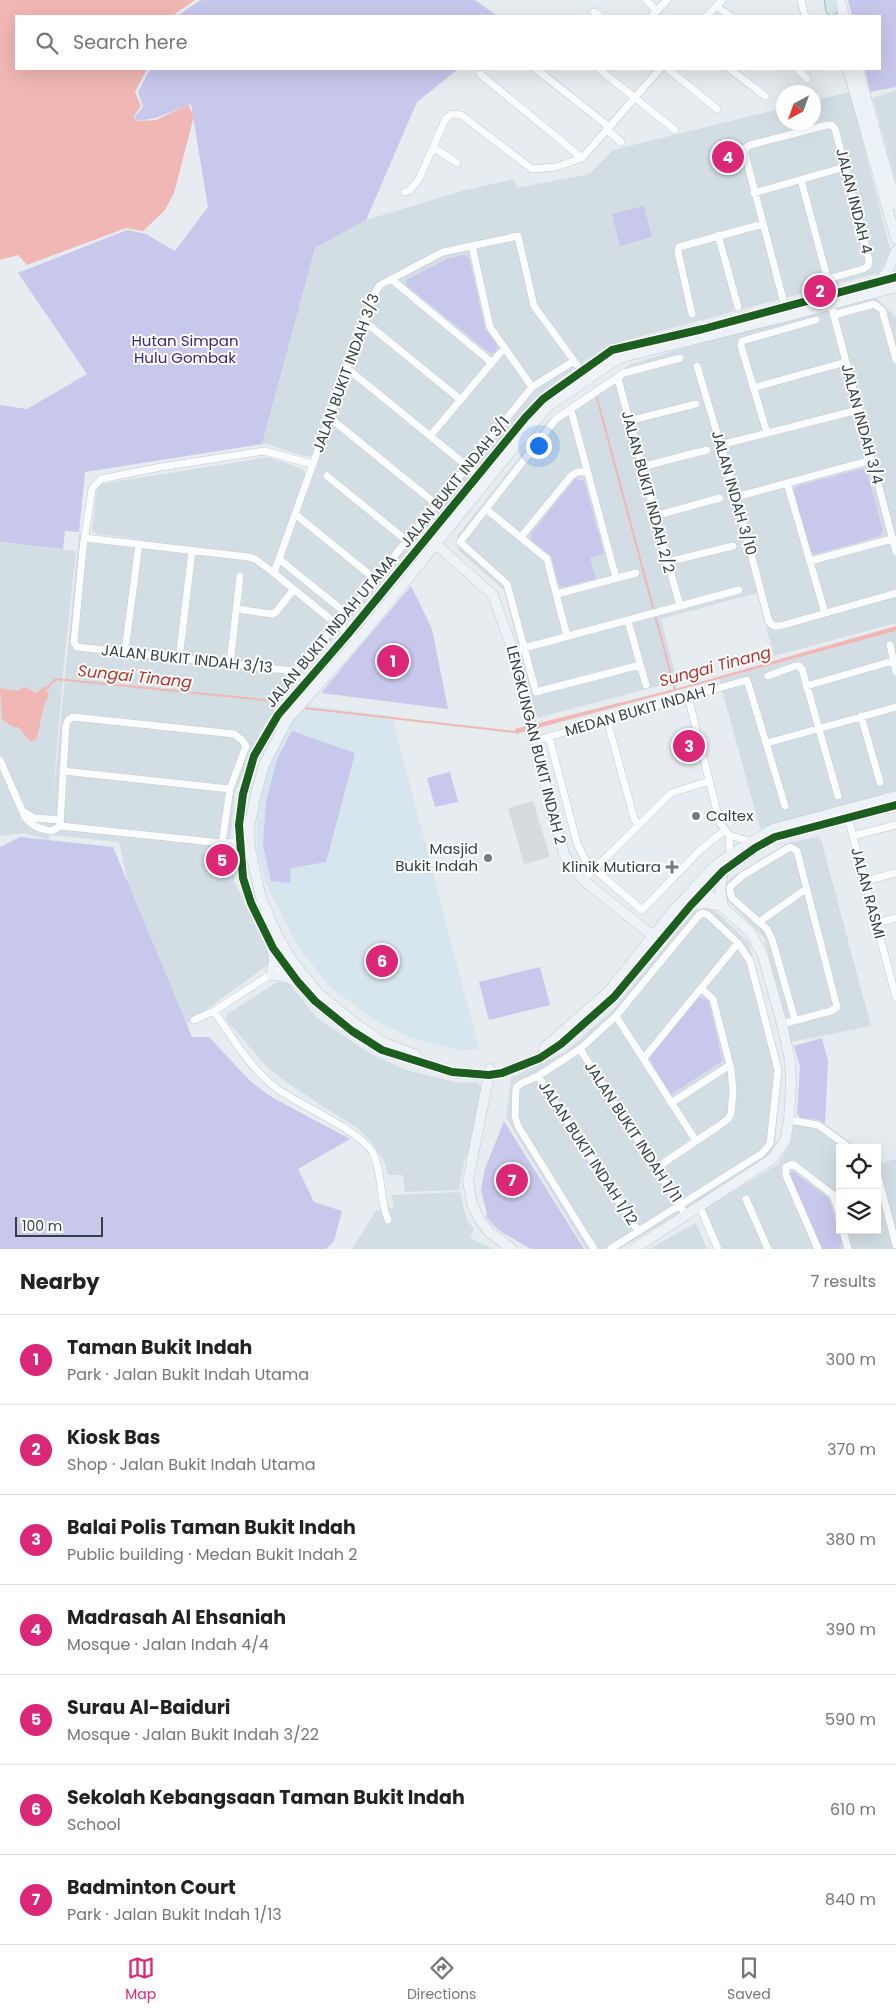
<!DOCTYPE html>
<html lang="en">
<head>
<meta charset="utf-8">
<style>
  body { margin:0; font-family:Poppins,sans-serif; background:#f6f6f6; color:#222 }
  .controls { position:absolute; right:15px; bottom:15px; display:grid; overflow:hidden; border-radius:0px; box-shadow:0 5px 20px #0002 }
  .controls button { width:45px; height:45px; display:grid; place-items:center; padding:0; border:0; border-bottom:1px solid #e0e0e0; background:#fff; color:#222; font:25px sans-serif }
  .compass { position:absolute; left:776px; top:85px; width:45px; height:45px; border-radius:50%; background:#fff; box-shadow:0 5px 20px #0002; rotate:221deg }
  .scale { position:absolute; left:15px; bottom:12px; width:88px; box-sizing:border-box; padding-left:5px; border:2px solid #334044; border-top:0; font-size:14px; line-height:18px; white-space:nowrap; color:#334044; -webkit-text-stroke:4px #fff; paint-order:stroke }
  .you { position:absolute; left:538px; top:445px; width:18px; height:18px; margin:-12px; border:4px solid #fff; border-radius:50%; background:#1a73e8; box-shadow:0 0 0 8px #1a73e833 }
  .badge { display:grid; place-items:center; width:32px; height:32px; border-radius:50%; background:#db2777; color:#fff; font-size:16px; font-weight:700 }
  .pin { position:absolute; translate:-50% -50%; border:2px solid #fff; box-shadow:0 1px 5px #0006 }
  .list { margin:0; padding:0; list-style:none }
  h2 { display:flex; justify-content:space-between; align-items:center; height:65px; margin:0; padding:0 20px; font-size:21px }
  h2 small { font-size:16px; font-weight:400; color:#767676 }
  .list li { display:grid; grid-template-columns:32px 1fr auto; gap:15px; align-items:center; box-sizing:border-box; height:90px; padding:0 20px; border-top:1px solid #e0e0e0 }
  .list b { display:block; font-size:19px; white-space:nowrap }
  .list p { margin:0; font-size:16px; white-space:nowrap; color:#767676 }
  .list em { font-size:16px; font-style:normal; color:#767676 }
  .icon { flex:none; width:28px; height:28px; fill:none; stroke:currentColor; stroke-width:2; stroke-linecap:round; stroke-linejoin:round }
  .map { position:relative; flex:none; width:896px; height:1249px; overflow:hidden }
  .search { position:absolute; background:#fff; box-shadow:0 5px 20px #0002; left:15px; right:15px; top:15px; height:55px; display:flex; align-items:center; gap:12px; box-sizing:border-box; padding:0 18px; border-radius:0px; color:#767676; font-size:19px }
  .sheet { height:695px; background:#fff }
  nav { display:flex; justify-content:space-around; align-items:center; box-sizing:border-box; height:70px; border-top:1px solid #e0e0e0; background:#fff; font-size:14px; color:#767676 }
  nav a { display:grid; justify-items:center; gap:2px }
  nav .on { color:#db2777 }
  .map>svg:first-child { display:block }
</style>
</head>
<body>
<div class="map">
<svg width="896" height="1249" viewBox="0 0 896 1249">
  <rect width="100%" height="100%" fill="#e6ecef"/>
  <path fill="#d3dee4" d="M896 90V182L873 98Z
    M850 92 891 253 879 273 612 344 582 363 539 395 350 620 297 679 261 730 235 793 229 853 235 883 273 961 184 1026 130 893 119 842 50 835 49 840 24 833 0 836V542L76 551 63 673 51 820 79 534 146 540 96 534 92 530 97 488 101 484 268 457 303 469 306 474 312 454 307 457 267 444H262L315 248 366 220 462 191 514 179 517 188 589 174 613 150 783 108 784 122H814V101Z
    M876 298 896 317V623L774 656 757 593 661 619 677 681 537 718 504 590 457 549V536L550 419 631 364 691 346Z
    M896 631V793L814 818 760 828 719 679Z
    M820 836 871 1026 791 1042 764 938 728 901 723 888 732 877 787 843Z
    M709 908 720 915 749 943 781 1070 775 1144 772 1154 762 1164 620 1249H586L506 1118 511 1078 565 1052 612 1011 695 910Z
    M277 982 289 983 316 1017 369 1053 406 1070 460 1083 477 1082 484 1090 483 1114 464 1162 459 1190 405 1192 403 1175H388L384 1161 370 1140 358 1129 286 1082 266 1066 226 1020 227 1014Z
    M801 1118 818 1119 858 1148H840V1230H877V1162L879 1164 896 1159V1249H716L698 1212 778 1164 791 1142 793 1126Z
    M460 1192 467 1221 474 1229 470 1238 493 1249H352L376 1211 394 1208 392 1195Z
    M696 1223 707 1249H649Z"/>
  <path fill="#d7e5ee" d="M303 705 392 716 479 1049 460 1050 412 1038 380 1023 332 989 299 948 266 884 257 849V808L268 764 284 731Z"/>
  <path fill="#c8c7ec" d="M201 0H475L497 16H177Z
    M848 0H896V87L870 92 865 69H880V16H852Z
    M150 69H458L417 102 366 220 315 248 262 444 85 472 79 532 65 531 63 549 0 542V405L27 409 87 374 18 273 127 230 146 234 175 251 208 207 191 104 156 118 137 121 135 116 143 107 138 92Z
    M644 206 652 237 620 246 612 214Z
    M464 255 469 258 485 328 497 345 496 352 490 353 406 285V280L447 259Z
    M862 469 867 472 883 531 880 536 815 554 810 551 794 491 797 486Z
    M575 479 584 481 604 554 590 558 596 579 564 587 559 585 551 556 531 540V534Z
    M411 586 432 629 448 709 321 693Z
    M292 731 355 753 326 862 291 868 290 883 271 881 263 845 266 802 277 759Z
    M450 772 458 802 435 807 427 778Z
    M20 837 113 847 192 1037H209L251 1082 273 1098 350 1139 298 1169 314 1202 342 1211 334 1241 326 1249H0V847Z
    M540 967 550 1005 489 1020 479 982Z
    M698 997 709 1001 722 1061 670 1095 648 1056Z
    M822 1038 828 1061 825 1124 818 1119 801 1118 797 1114 800 1067 794 1046Z
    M504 1121 584 1249H531L498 1230 486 1217 487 1214 481 1190 485 1169Z
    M794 1172 829 1199 842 1243 838 1249H822L789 1174Z"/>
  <path fill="#d6dcde" d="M533 801 550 857 524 864 508 808Z"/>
  <path fill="#f0b7b4" d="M0 0H195L176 13 174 16H16V69H147L135 92 141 106 134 116 136 121 156 120 188 105 194 116 174 193 165 210 143 231 126 228 27 265 18 255 0 260Z
    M896 626V631L516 734 515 729 675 689Z
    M44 686 49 695C41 708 41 725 36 740L30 741 18 727H13L2 719 0 688 17 691 25 687 36 693Z"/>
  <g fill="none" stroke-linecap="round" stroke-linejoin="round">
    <path stroke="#f0b7b4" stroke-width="2" d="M597 398 654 611
      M655 615 675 689
      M44 691 56 679 275 701
      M304 708 515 732"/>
    <g stroke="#c4cacd" stroke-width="8">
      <path id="street" d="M646 0 657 11
        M801 0 805 16
        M716 6 730 16
        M594 12 600 16
        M652 16 667 0
        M707 16 722 0
        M536 69 608 126
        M599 69 675 130
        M668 69 717 109
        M730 69 765 96
        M797 69 807 79
        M480 74 582 158
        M606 129 621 142
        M433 147 457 163
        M404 192 410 190 419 179 446 118 452 114 461 115 532 169 556 167 582 158 660 69
        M754 193 845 167
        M718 235 738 307
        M472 246 490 327 532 387
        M391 279 491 362
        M830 301 896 552
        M786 311 745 154V148L750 145 827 125H832L835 129 869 260 868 266 863 269 831 278 827 277 801 180
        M692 314 678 252 679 247 763 224
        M833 315 874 304 882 310 896 360
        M364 321 461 400
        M697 366 736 497 769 622 774 626H780L896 593
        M348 369 478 475
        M618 379 680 606
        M753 388 846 362
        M571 410 616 578
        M330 418 436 504
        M628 421 696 404
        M767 433 741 346 742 341 816 320
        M430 436 500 353 505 349
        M720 445 858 410
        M312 464 264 451 161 467 101 479 92 489 83 548 74 642 77 647 294 671 337 625
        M641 467 707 450
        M327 476 407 541
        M787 483 825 613
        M736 497 872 460
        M486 509 547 559 567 636
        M295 514 375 579
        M654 516 720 498
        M521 537 571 476 577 472H588
        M85 538 248 557 255 559 274 573 357 641
        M279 559 347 614 532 387 574 361
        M810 561 892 539
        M667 562 733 546
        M274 573 364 321 376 291 380 285 443 252 518 236 534 306 583 373
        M557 594 636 573
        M237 609 272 614 276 612 294 589
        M628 621 646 685
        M890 645 896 672
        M125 651 139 544
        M513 651 739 590
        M179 659 192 551
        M230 664 240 576
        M640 665 536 692 507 584 460 542 556 419 624 373 680 358
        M768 676 795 666H799L802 669 838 796
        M806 686 893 661
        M688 697 720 823 729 835 751 842
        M861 716 880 782
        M607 720 634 818 638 825
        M549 737 577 843 586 862 642 910 700 850 725 830
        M534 741 747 680 785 806
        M767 743 896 707
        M0 760 25 817C33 827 40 829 52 831L60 826
        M63 771 230 789
        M24 812 34 818 60 820
        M847 814 896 997
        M60 826 66 725 68 720 73 717 234 734 242 740 246 746 230 789 222 843
        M60 826 222 843 244 842
        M729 835 730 855
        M853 836 896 825
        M222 843 229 848H244
        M583 880 671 793 709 781
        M865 881 896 873
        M759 922 806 889
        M876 923 896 918
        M214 1011C232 1037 250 1068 276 1088 299 1105 361 1131 373 1153 383 1174 379 1199 388 1220
        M616 1016 696 1141
        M194 1020 214 1011 287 964
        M782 1024 831 1011 837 1007 797 851 790 847 742 876 730 887V892L732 898 767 929 772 939 795 1020
        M580 1049 686 1215
        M644 1058 738 943
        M538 1076 638 1231
        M671 1103 730 1065
        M789 1120 818 1125 850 1148
        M656 1168 720 1125 728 1119 731 1114 733 1091 731 1069 713 999 701 988
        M877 1173 896 1245
        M746 1199 768 1249
        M700 1207 718 1249
        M843 1230 848 1249
        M594 1249 518 1126 515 1117 516 1088 520 1084 538 1076 580 1049 616 1016 699 915 703 913 708 915 738 943 750 961 778 1070 770 1144 761 1154 610 1249
        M818 1249 786 1175V1167L793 1164 833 1195 840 1216"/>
    </g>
    <g stroke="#bec9d0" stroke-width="11">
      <path id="secondary" d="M840 0 844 16
        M848 69 896 239
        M858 69 896 205
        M896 277 703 329 612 350 543 399 525 418 348 634 278 715 254 756 243 794 239 825 243 878 251 903 273 948 298 982 315 1001 352 1031 382 1050 452 1072 489 1075 502 1073 540 1058 561 1044 614 997 691 905 723 871 755 848 775 837 896 805
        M878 282 888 271 896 251
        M431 540 493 595 513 651 547 791 564 854 570 864 583 880 658 940
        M691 905 707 903 722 906
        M723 906 720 890 723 872
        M273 950 274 961 271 975H280L297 982
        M544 1048 609 991 674 910 716 865 730 855 773 829 896 796
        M416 1055 384 1043 356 1024 320 995 292 961 277 935 261 898 250 848 249 828 255 798 264 765 287 720 357 641 547 407 619 358 788 316 896 287
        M490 1069 468 1181 472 1204 479 1219 490 1233 512 1249
        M634 1249 772 1159 785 1141 789 1120 791 1084 790 1060 782 1024 763 956 751 933 700 886"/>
    </g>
    <g stroke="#a0bdc8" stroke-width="14">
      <path id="highway" d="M831 0 832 9"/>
    </g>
    <use href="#street" stroke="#fbfcfd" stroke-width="7"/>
    <use href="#secondary" stroke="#edf2f6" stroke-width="10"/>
    <use href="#highway" stroke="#d7e5ec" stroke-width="12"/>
    <g stroke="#fff" stroke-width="11">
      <path id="cycleway" d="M896 277 703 329 612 350 543 399 525 418 348 634 278 715 254 756 243 794 239 825 243 878 251 903 273 948 298 982 315 1001 352 1031 382 1050 452 1072 489 1075 502 1073 540 1058 561 1044 614 997 691 905 723 871 755 848 775 837 896 805"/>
    </g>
    <use href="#cycleway" stroke="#1b5e20" stroke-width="8"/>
  </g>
  <g fill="#727c80" stroke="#fff" stroke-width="2">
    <circle cx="696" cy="816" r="5"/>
    <circle cx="488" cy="858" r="5"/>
    <path d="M669.5 859.5h5v5h5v5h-5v5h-5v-5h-5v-5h5z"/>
  </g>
  <g text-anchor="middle" stroke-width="4" stroke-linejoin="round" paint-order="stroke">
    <g font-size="15" fill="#334044" stroke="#fff">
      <text transform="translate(854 201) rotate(76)" y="5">JALAN INDAH 4</text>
      <text transform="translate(346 373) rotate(-70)" y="5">JALAN BUKIT INDAH 3/3</text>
      <text transform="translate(862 424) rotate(75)" y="5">JALAN INDAH 3/4</text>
      <text transform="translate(455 482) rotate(-51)" y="5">JALAN BUKIT INDAH 3/1</text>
      <text transform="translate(648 492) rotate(75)" y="5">JALAN BUKIT INDAH 2/2</text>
      <text transform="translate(734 493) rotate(74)" y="5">JALAN INDAH 3/10</text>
      <text transform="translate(331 631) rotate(-50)" y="5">JALAN BUKIT INDAH UTAMA</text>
      <text transform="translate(187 659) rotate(6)" y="5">JALAN BUKIT INDAH 3/13</text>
      <text transform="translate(641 710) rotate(-16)" y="5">MEDAN BUKIT INDAH 7</text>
      <text transform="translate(536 745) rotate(76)" y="5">LENGKUNGAN BUKIT INDAH 2</text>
      <text transform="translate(868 893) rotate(75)" y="5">JALAN RASMI</text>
      <text transform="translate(633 1132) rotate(57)" y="5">JALAN BUKIT INDAH 1/11</text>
      <text transform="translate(588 1153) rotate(57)" y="5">JALAN BUKIT INDAH 1/12</text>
    </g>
    <g font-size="15" fill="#3b2379" stroke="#fff">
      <text x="185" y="346">Hutan Simpan<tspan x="185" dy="17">Hulu Gombak</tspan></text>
    </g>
    <g font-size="15" fill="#334044" stroke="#fff" text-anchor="end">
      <text x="706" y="821" text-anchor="start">Caltex</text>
      <text x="478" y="854">Masjid<tspan x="478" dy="17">Bukit Indah</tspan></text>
      <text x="661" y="872">Klinik Mutiara</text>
    </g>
    <g font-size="16" font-style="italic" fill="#b63126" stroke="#fff">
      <text transform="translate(715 666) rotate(-15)" y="6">Sungai Tinang</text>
      <text transform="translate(135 676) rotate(6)" y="6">Sungai Tinang</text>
    </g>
  </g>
</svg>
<div class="controls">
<button><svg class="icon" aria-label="locate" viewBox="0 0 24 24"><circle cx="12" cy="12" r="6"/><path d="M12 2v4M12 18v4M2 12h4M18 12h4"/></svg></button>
<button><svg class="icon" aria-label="layers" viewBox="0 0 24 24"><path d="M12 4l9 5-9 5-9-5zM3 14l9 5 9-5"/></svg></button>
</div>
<svg class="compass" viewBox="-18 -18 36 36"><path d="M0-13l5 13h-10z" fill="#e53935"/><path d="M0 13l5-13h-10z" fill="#767676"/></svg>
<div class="scale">100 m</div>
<div class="you"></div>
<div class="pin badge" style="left:393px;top:661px">1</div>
<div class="pin badge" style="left:820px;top:291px">2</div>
<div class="pin badge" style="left:689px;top:746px">3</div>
<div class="pin badge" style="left:728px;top:157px">4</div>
<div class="pin badge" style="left:222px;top:860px">5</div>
<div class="pin badge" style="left:382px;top:961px">6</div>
<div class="pin badge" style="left:512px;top:1180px">7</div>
<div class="search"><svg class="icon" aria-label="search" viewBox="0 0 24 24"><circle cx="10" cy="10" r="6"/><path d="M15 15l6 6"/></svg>Search here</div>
</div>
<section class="sheet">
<h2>Nearby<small>7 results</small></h2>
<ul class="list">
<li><span class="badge">1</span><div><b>Taman Bukit Indah</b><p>Park · Jalan Bukit Indah Utama</p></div><em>300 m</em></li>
<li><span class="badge">2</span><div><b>Kiosk Bas</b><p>Shop · Jalan Bukit Indah Utama</p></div><em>370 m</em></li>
<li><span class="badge">3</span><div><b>Balai Polis Taman Bukit Indah</b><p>Public building · Medan Bukit Indah 2</p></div><em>380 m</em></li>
<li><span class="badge">4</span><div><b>Madrasah Al Ehsaniah</b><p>Mosque · Jalan Indah 4/4</p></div><em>390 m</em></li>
<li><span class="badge">5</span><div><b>Surau Al-Baiduri</b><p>Mosque · Jalan Bukit Indah 3/22</p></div><em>590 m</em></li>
<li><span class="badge">6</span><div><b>Sekolah Kebangsaan Taman Bukit Indah</b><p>School</p></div><em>610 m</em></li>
<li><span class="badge">7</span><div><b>Badminton Court</b><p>Park · Jalan Bukit Indah 1/13</p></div><em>840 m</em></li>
</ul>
</section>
<nav>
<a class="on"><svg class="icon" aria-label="map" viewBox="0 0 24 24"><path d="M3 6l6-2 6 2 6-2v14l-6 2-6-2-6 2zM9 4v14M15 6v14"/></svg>Map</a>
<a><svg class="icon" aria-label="directions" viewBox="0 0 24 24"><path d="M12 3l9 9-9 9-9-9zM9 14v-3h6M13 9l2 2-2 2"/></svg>Directions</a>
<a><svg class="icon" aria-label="saved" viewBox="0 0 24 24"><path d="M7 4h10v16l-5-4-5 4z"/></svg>Saved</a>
</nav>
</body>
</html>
